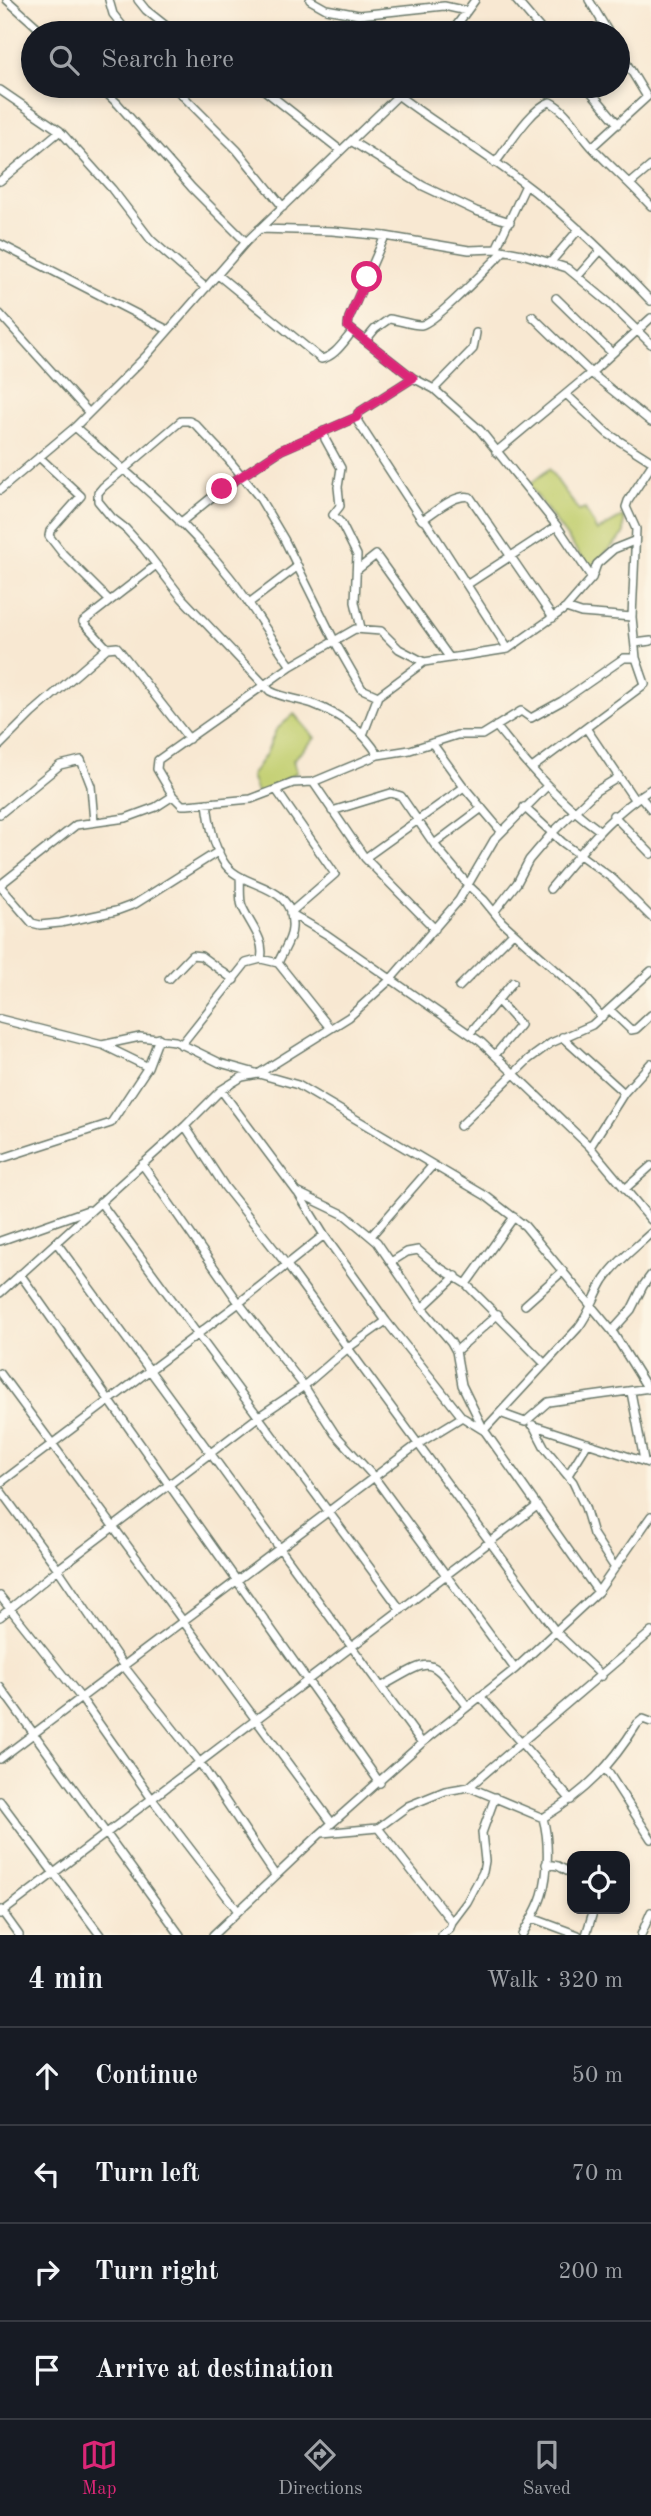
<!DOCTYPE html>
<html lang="en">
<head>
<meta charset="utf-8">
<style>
  body { margin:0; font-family:"Old Standard TT",serif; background:#20242c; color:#f1f3f6 }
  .controls { position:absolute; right:21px; bottom:21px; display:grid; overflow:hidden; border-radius:14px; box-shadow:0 4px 10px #0003 }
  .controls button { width:63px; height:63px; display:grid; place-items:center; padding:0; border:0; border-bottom:2px solid #363941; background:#171b24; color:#f1f3f6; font:35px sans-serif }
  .stop { position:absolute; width:21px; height:21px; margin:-16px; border:5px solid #db2777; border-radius:50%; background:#fff }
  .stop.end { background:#db2777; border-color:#fff; box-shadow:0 2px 7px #0008 }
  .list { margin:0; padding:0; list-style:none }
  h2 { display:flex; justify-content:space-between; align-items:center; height:91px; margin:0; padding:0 28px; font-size:30px }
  h2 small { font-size:23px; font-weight:400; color:#9ea1a6 }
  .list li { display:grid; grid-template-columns:46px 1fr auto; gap:21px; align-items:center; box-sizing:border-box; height:98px; padding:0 28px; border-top:2px solid #363941 }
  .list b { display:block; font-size:26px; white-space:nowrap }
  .list em { font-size:23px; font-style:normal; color:#9ea1a6 }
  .icon { flex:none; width:38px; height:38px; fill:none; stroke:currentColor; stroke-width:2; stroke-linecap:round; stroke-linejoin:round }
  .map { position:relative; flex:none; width:651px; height:1935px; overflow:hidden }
  .search { position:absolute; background:#171b24; box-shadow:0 4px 10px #0003; left:21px; right:21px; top:21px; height:77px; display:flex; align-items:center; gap:18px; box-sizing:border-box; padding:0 24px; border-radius:38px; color:#9ea1a6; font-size:26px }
  .sheet { height:483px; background:#171b24 }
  nav { display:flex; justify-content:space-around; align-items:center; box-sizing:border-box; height:98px; border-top:2px solid #363941; background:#171b24; font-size:19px; color:#9ea1a6 }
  nav a { display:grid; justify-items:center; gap:4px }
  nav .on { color:#db2777 }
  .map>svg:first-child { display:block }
</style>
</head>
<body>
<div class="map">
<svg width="651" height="1935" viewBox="0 0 651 1935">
  <rect width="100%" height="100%" fill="#fcf5e5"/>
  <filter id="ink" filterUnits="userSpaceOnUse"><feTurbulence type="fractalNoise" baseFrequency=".0143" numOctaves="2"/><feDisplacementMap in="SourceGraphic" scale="14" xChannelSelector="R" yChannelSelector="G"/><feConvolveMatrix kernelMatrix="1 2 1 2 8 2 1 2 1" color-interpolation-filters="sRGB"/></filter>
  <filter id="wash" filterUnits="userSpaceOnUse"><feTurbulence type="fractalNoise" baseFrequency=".00686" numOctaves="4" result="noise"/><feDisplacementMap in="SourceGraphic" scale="28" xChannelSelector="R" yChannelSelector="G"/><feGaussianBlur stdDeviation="1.57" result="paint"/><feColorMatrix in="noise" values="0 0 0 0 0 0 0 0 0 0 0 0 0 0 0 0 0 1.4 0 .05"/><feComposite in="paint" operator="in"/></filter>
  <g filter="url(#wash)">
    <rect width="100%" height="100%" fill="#f8e8d2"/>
    <path fill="#c2cf71" stroke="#708652" stroke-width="2" d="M549 469 579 511 585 509 597 531 624 516V534L590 569 529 485Z
      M294 714 315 738 293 760 297 772 271 790 257 793 251 776 266 754 276 730Z"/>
  </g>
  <g filter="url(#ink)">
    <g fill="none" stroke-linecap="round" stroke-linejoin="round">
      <g stroke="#6b796b" stroke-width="10">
        <path id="minor" d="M7 0 44 33
          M109 0 113 14 128 33
          M138 0 146 10 175 33
          M310 0 326 9 359 15 444 6 467 11
          M516 0 544 33
          M589 0 609 33
          M451 33 475 0
          M99 86 118 104 192 188 246 242
          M173 86 237 150 283 207
          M259 86 340 150
          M586 86 618 124
          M0 90 60 131 112 189 151 240 206 288
          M399 96C437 125 479 149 517 178 566 214 609 257 651 301
          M351 141 423 186 476 211 510 222
          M592 147 647 97 618 49
          M495 163C508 147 531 108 550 102 568 111 578 132 592 147 611 167 632 185 651 206
          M0 181 60 131
          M631 183 651 166
          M259 229 332 231 385 236 469 250 496 249 522 254 567 268 608 302 651 344
          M385 236 349 318 348 327 413 378 434 389 480 430 557 526 592 578
          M0 244 168 330
          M496 249 526 185
          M550 263 579 229
          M218 275 321 359C335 357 344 341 353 331
          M578 276 601 250
          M556 298 612 353
          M0 314 89 413
          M532 316 591 373 651 422
          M366 340 375 329 389 319C398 320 415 326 421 325 435 323 490 265 503 252
          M413 378 358 413V422L422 520 427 523 508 649
          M434 389 473 349 476 333
          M566 394 607 433 651 461
          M75 427C129 474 186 521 230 577 252 605 270 637 291 666
          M324 431 325 439 341 468 338 487 340 506 333 515 341 523 357 555 355 602 361 628
          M496 452 591 373 651 318
          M39 457 81 496 50 531 49 536 63 554 110 601
          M0 490 75 427 146 356 246 242 408 86
          M422 520C435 512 455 493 470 497L553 618
          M180 523 222 489 281 450 357 417
          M357 570 376 555 449 657
          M468 584 557 526
          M249 603 298 566
          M566 608 592 578 597 564 614 549 634 541
          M635 643 651 641
          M107 648 117 647 189 739
          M645 684 636 658 632 617 636 529 626 507 628 501 651 466
          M378 696 362 689 335 642 284 539 259 497 228 459 195 424 189 421H181L103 487 98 493V501L112 518 126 529 144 549 182 598 270 691C283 698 298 699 313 704 339 714 364 731 378 755
          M496 726C527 765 558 801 599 830
          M586 728 634 799
          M363 735 378 696 424 662
          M432 743 464 787 501 831
          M0 745 32 713 107 648 83 622 156 565
          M532 768 645 684
          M313 782 365 858 435 929
          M277 791 335 874 290 913 326 934 481 1042 590 1147 651 1220
          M173 796 157 769 158 760 291 666 355 629 381 631 399 649 424 662 508 649 566 608 581 613 632 617
          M640 796 651 809
          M207 803C209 820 213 845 223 861 240 891 295 880 292 928 292 939 282 953 278 963
          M524 807 562 842 613 879 651 917
          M332 811 391 793 401 796 434 844 469 886 484 900 502 922 578 990 602 1017
          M0 814 60 765 81 760 91 786 94 822
          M613 815 651 854
          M434 844 482 808
          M365 858 464 787
          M240 877C241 887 239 898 242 906 249 923 266 940 261 959
          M0 885 76 825 126 818 156 807 173 796 182 805H187L251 799 293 783 313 782 378 755 410 750 457 735H482L521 711 531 718 562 701 624 658H636
          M0 886 32 923 40 925 60 923 116 911 135 904 219 851
          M550 889C584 850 606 817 651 789
          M494 912 517 883 529 860 552 833 596 791 619 777
          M169 979 192 955 201 956 234 980
          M459 987 513 933
          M610 1010 631 1030 636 1029 651 1015
          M0 1019 102 1045 140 1037 175 1041 220 1063 298 1085 486 1196 525 1226 612 1331 648 1389
          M470 1033 513 982
          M562 1037 624 1093
          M181 1045 246 963 261 959 278 963 330 1028
          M495 1055 520 1025 498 1001
          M148 1067 159 1038
          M221 1090 297 1192 345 1215 377 1242 422 1308 451 1342 456 1351 462 1385 484 1430
          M185 1126 225 1187 287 1265 556 1632 602 1676
          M460 1126 529 1059 551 1043 592 1025 651 971
          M590 1147 624 1093 651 1063
          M0 1159 111 1123 148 1067 103 1045
          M142 1164 239 1303 304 1386 335 1434 374 1477 515 1669
          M625 1189 651 1166
          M298 1193 324 1235 386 1321 462 1417 483 1430
          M100 1202 401 1610
          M371 1236 432 1166
          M0 1241 88 1210
          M56 1242 422 1743
          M391 1262 407 1252 418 1250 437 1266 466 1284 545 1364
          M20 1274 380 1783
          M466 1284 514 1217
          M0 1293 185 1126 221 1090 242 1077 258 1074 349 1017 390 980 459 900 494 840 547 786
          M525 1305 563 1271
          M422 1308 456 1276
          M612 1331 631 1310 643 1286 651 1275
          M456 1351 498 1314
          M0 1373 332 1823
          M631 1392 644 1460
          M500 1413 525 1422 548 1402 650 1388
          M532 1425 651 1464
          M533 1425 545 1448 573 1482 585 1507 593 1534 615 1568
          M568 1475 588 1443
          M0 1483 239 1303 324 1235
          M0 1490 58 1569 123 1665 200 1763 275 1875
          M598 1592 651 1516
          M0 1596 81 1698 152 1799 238 1911
          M0 1617 58 1569 258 1417 304 1386 348 1348 386 1321
          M0 1687 180 1935
          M381 1687C437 1655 428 1656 467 1706
          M480 1696 571 1800
          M0 1759 418 1444 462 1417
          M606 1769 651 1839
          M469 1787 543 1818C549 1840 549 1872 542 1895 538 1909 529 1922 522 1935
          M0 1801 100 1935
          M543 1818C585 1792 611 1766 637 1724L643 1719 651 1722
          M378 1828 452 1922 450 1928 442 1935
          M322 1833 378 1828 408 1806 445 1791 469 1787 651 1632
          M546 1864 558 1866 572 1874
          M1 1910 19 1935
          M0 1914 537 1506
          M532 1918 578 1935
          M452 1922 467 1902 483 1872 485 1861 482 1833 495 1797
          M213 1935 321 1833 422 1743 515 1669 598 1592 484 1430 578 1328C590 1313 594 1296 604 1280 616 1262 635 1248 651 1233
          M586 1935 594 1909
          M641 1935 651 1912"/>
      </g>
      <use href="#minor" stroke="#fff" stroke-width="7"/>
    </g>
  </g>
  <g fill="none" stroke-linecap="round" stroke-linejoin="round" filter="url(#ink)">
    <path stroke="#db2777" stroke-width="9" d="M222 489 281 450 357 417 358 413 413 378 348 327 349 318 367 277"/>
  </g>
</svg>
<div class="controls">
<button><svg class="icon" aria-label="locate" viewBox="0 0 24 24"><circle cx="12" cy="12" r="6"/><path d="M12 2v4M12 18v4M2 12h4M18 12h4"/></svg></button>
</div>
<div class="stop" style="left:367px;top:277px"></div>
<div class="stop end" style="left:222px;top:489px"></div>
<div class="search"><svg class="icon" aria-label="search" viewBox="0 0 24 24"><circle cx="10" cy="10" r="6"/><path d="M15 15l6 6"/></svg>Search here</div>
</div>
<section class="sheet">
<h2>4 min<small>Walk · 320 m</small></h2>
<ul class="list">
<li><svg class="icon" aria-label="ahead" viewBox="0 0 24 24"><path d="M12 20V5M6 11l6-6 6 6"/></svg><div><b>Continue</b></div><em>50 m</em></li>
<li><svg class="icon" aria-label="left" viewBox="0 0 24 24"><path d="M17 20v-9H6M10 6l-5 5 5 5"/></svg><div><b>Turn left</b></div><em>70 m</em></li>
<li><svg class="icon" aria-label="right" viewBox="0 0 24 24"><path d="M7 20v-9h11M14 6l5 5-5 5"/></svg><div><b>Turn right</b></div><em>200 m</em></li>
<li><svg class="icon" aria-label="arrive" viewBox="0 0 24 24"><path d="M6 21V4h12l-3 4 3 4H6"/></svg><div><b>Arrive at destination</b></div></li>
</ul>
</section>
<nav>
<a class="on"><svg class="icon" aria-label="map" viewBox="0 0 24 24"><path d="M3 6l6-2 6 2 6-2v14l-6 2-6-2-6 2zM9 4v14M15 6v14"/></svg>Map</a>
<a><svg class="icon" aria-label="directions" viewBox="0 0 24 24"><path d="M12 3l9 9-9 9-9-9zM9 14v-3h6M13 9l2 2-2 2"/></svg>Directions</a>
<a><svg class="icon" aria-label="saved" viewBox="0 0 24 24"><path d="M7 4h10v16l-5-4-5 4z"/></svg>Saved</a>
</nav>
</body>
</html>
